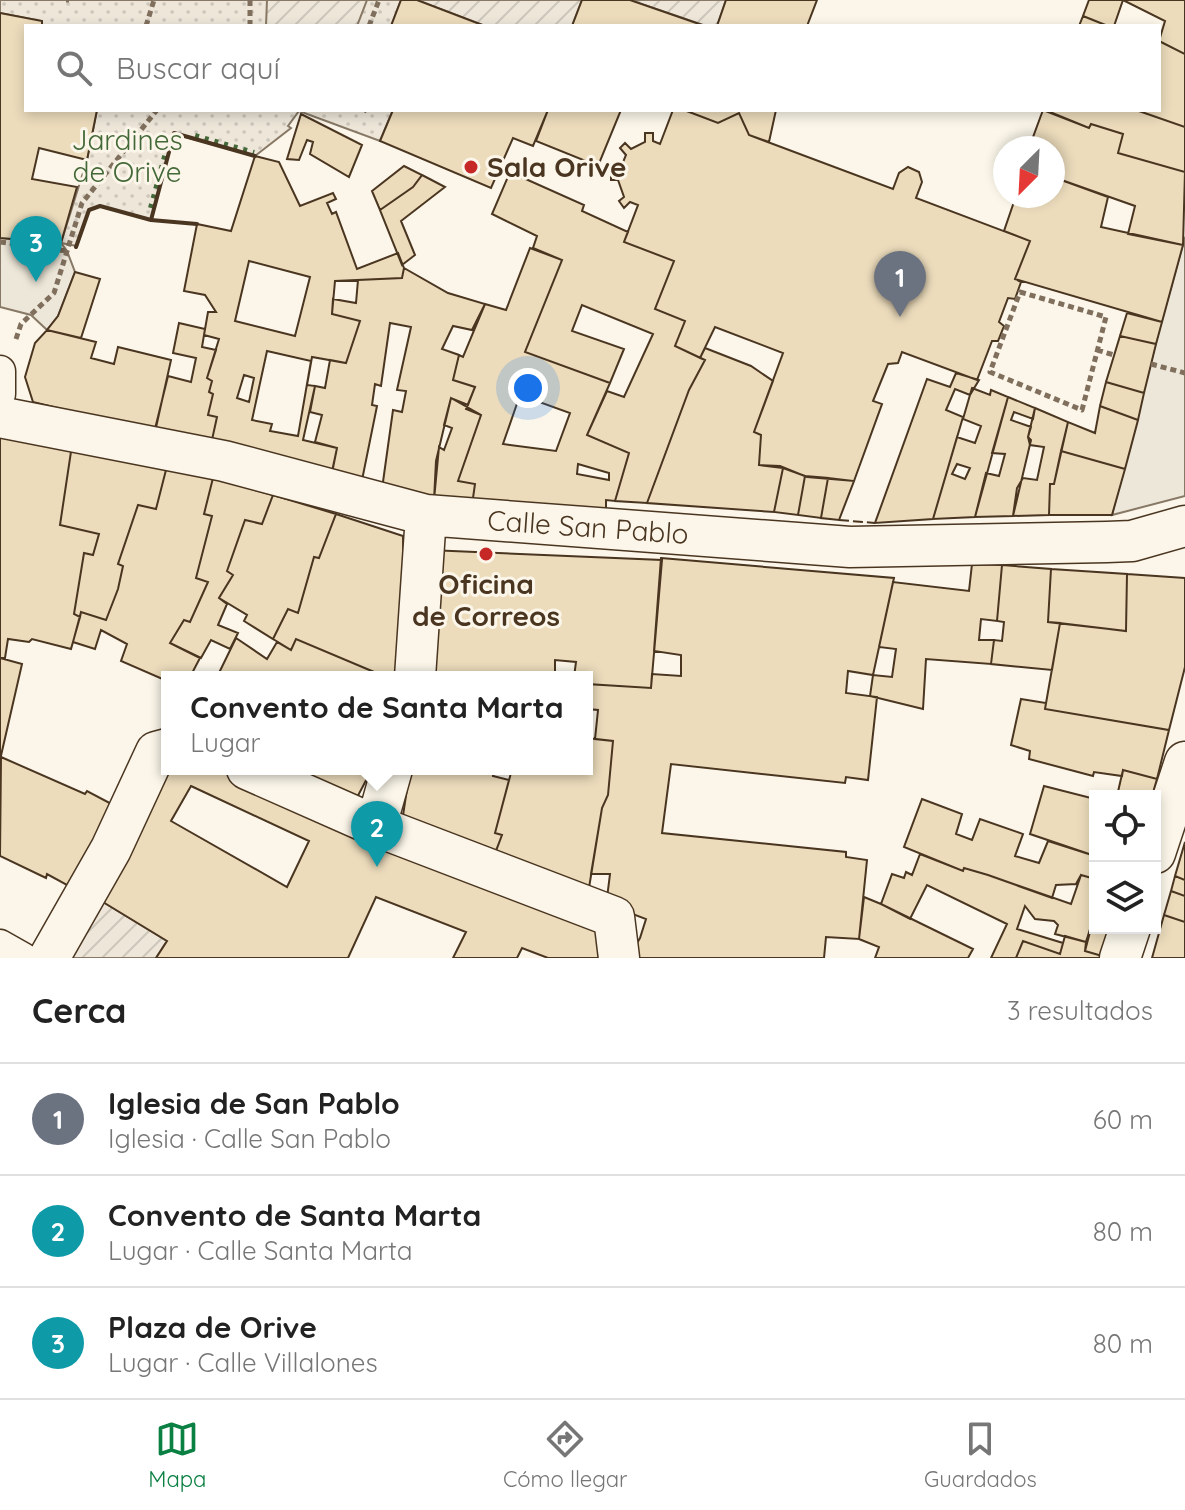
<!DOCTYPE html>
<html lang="es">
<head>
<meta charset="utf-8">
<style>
  body { margin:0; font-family:Quicksand,sans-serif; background:#f6f6f6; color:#222 }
  .controls { position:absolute; right:24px; bottom:24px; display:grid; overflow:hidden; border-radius:0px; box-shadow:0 4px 12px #0003 }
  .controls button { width:72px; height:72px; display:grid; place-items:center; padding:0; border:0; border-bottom:2px solid #e0e0e0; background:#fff; color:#222; font:40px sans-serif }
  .compass { position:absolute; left:993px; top:136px; width:72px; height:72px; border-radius:50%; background:#fff; box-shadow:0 4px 12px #0003; rotate:204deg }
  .you { position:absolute; left:528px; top:388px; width:28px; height:28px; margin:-20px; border:6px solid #fff; border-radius:50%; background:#1a73e8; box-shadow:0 0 0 12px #1a73e833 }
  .badge { display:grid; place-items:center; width:52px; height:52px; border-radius:50%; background:#0b8043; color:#fff; font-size:26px; font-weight:700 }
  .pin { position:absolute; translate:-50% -66px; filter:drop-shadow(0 2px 4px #0008) }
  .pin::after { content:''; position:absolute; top:42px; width:28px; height:24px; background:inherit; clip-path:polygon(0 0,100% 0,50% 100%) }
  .popup { position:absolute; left:161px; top:671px; width:432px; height:104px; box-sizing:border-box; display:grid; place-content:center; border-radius:0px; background:#fff; filter:drop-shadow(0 2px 6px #0005); font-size:26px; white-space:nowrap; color:#767676 }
  .popup b { font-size:30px; color:#222 }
  .popup::after { content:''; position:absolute; left:50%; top:100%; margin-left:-16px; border:16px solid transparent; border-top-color:#fff }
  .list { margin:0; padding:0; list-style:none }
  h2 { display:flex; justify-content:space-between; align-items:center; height:104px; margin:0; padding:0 32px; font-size:34px }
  h2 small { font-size:26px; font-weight:400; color:#767676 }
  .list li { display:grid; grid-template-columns:52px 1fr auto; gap:24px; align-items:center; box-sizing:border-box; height:112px; padding:0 32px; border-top:2px solid #e0e0e0 }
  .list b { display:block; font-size:30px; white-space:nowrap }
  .list p { margin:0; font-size:26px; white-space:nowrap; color:#767676 }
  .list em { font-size:26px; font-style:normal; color:#767676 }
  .icon { flex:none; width:44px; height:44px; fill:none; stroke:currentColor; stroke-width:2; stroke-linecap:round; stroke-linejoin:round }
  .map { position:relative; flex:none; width:1185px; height:958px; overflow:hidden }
  .search { position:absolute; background:#fff; box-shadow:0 4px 12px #0003; left:24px; right:24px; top:24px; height:88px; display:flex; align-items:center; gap:20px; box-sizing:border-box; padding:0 28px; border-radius:0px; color:#767676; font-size:30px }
  .sheet { height:440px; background:#fff }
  nav { display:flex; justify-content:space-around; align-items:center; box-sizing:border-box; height:112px; border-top:2px solid #e0e0e0; background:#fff; font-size:22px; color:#767676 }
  nav a { display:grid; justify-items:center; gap:4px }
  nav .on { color:#0b8043 }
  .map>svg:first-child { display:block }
</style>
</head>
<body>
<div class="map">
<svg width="1185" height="958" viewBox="0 0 1185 958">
  <defs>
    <pattern id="park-dots" width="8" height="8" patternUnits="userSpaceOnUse" patternTransform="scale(2)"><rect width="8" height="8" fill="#ede6d9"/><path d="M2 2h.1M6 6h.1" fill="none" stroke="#cdc6ba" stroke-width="1.8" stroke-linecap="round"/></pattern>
    <pattern id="garden-furrows" width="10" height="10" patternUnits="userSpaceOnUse" patternTransform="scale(2)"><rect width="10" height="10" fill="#ede6d9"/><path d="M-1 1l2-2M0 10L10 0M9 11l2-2" fill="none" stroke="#cdc6ba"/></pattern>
  </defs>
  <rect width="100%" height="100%" fill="#fbf6e9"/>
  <path fill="url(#park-dots)" stroke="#887966" stroke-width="2" d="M0 0H401L391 26H42V21L0 13Z
    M97 110H393L380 141 299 111 288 126 291 128 255 156 174 134 151 220 100 206 89 210 77 246 61 243 87 160Z"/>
  <path fill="url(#garden-furrows)" stroke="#887966" stroke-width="2" d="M267 0H367L357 26H266Z
    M417 0H582L572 26H485Z
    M630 0H726L717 26H706Z
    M98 899 167 941 156 958H61Z"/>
  <path fill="#ede7d9" stroke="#887966" stroke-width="2" d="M1185 237V496L1112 515 1160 327Z
    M0 238 61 243 67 251 75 272 58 316 47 330 31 315 0 307Z"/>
  <path fill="#ecdcbc" stroke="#4a3520" stroke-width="2" fill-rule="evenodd" d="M401 0H417L485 26H391Z
    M582 0H630L705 26H572Z
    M726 0H817L807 26H717Z
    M1089 0H1185V54L1159 41 1165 21 1123 0 1114 26H1108L1083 16Z
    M0 13 42 21V26H26V110H97L87 160 39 148 32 179 77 187 61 243 0 238Z
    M1083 16 1108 26H1079Z
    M1159 41 1185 54V127L1136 110H1159Z
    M393 110H548L533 146 513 138 491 188 380 141Z
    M548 110H621L598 166 536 141Z
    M684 110 718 123 739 113 749 135 893 189 899 173 908 167 919 172 922 182 916 198 1030 241 1015 279 1021 282 1015 299 1008 298 999 322 1004 326 998 341H992L977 380 902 352 898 363 888 364 873 401 882 404 854 481 807 477 780 466 759 465 761 435 754 432 783 353 715 327 700 358 675 346 685 321 655 309 674 261 624 242 638 205 630 202 624 208 619 201 624 197 618 180H611V172H619L626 155 620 148 625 143 631 149 645 142V133H653V141L660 144 673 110Z
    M684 110H776L769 142 749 135 739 113 718 123Z
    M1043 110 1089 128 1091 124 1123 134 1118 153 1185 172 1183 245 1128 234 1135 206 1053 177V148H1029Z
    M1045 110H1136L1185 127V172L1118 153 1123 134 1091 124 1089 128Z
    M301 114 362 145 349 177 310 154 313 142 307 140 299 160 287 159Z
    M255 156 279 162 300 206 333 193 336 199 327 203 332 214 336 212 357 269 398 253 404 268 402 278 335 281 332 314 360 321 346 363 312 357 307 385 315 386 303 440 337 448 330 481 210 449 217 417 208 415 213 394 209 392 212 381 207 378 219 339 204 335 208 312H216L205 295 184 291 197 224 231 231ZM249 261 310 277 295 336 235 321ZM267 351 311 361 298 436 270 431 272 424 252 420ZM244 375 254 378 249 402 237 398Z
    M404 166 422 175 413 187 380 210 372 191Z
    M510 172 584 205 582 211 628 232 624 242 674 261 655 309 685 321 675 346 705 360 689 390 647 503 615 501 629 453 587 435 607 391 624 397 653 334 582 305 572 331 624 349 610 383 525 352 562 260 533 248 537 236 492 214Z
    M422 175 445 187 401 221 415 255 402 265 380 210 413 187Z
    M1053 177 1108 197 1101 227 1183 245 1162 322 1015 279 1030 241 1004 231 1016 196H1053Z
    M530 248 562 260 525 352 610 383 587 435 629 453 615 501 606 500V513L472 505 475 484 458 481 481 415 466 409 475 387 453 380 459 355 463 357 485 304 506 310ZM520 395 570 413 556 451 503 444ZM578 464 609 473V480L577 474Z
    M404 268 448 293 485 304 472 330 453 326 442 349 459 355 453 380 475 387 468 405 451 398 436 461 434 500 382 489 393 410 402 412 406 391 397 390 411 327 390 323 381 386 375 384 372 405 377 406 361 485 331 478 337 448 315 442 322 415 310 412 315 386 325 388 330 360 346 363 360 321 332 314 333 299 356 303 358 280 402 278Z
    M75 272 100 279 81 338 47 330 58 316Z
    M1127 313 1162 322 1156 344 1120 336Z
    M179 323 205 329 202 347 216 350 207 378 212 381 209 392 213 394 208 415 217 417 210 449 154 433 168 376 191 382 196 358 173 353Z
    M47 330 96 342 91 358 114 364 118 347 171 360 155 432 33 402 25 377 35 343Z
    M1120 336 1156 344 1144 393 1106 382Z
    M705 348 751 366 773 381 754 432 761 435 759 465 783 468 774 512 647 503 689 390 705 360 700 358Z
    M956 373 979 380 970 395 955 389 946 410 963 417 933 519 875 523 927 379 950 387Z
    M1106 382 1144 393 1138 420 1100 406Z
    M972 388 990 395 991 390 1008 397 975 517 933 519 957 437 975 443 981 426 963 419ZM957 464 970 468 965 479 952 474Z
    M1008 397 1035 408 1033 419 1014 412 1011 420 1031 427 1028 437 1031 440 1013 516 975 517 986 473 999 476 1005 454 992 453Z
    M451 398 481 415 458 481 475 484 472 505 434 500 439 447 444 450 452 428 444 425Z
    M1100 406 1138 420 1125 469 1061 451 1068 422 1095 433Z
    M1035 408 1068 422 1054 484H1050L1049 515 1013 516 1017 488 1023 478 1037 480 1044 447 1030 445 1028 437Z
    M0 430 72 445 60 525 99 534 93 555 84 553 74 614 80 617 71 649 32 639 29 642 8 639 5 658H0Z
    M72 445 167 466 156 509 138 505 118 564 123 566 118 589 106 620 81 612 80 617 74 614 84 553 93 555 99 534 60 525Z
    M1061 451 1125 469 1112 515H1049L1050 484H1054Z
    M167 466 213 478 204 514 212 516 196 578 208 582 190 622 184 620 170 643 200 658 190 677H167V681L121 661 127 644 101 630 95 649 73 642 81 612 106 620 118 589 123 566 118 564 138 505 156 509Z
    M783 468 805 476 798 515 774 512Z
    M805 476 828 478 821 518 798 515Z
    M213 478 273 495 262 524 245 520 227 571 233 575 219 598 227 604 218 625 238 633 230 649 211 640 201 658 170 643 184 620 190 622 208 582 196 578 212 516 204 514Z
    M828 478 854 481 839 520 821 518Z
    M273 495 336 514 319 558 314 557 298 613 288 609 273 639 244 621 247 615 219 598 233 575 227 571 245 520 262 524Z
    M336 514 403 536 405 677H386L296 639 291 650 273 639 288 609 298 613 314 557 319 558Z
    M429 550 662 560 651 688 587 684V677H574L576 662 555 660V677H428Z
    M661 558 894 578 873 675 848 671 846 693 877 697 868 780 846 777 845 783 671 764 662 833 846 852V857L867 860 859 939 826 937 824 958H628L640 938 646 919 588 897 607 898 610 874H591L602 808 608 795 613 741 595 739 598 710 587 709V684L651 688 652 674 681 676V655L654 651Z
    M972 564 1002 565 997 621 981 619 979 640H994L991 664 926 659 923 709 870 696 873 675 892 677 896 649 879 647 893 582 969 591Z
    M1002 565 1051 569 1048 622 1060 623 1052 670 991 664 994 640 1002 641 1004 622 997 621Z
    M1051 569 1127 574 1126 631 1048 622Z
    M1127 574 1185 578V667L1169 730 1045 709 1060 623 1126 631Z
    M236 638 267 659 277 642 291 650 296 639 386 677H217Z
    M0 658 22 664 0 760Z
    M1021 699 1046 703 1045 709 1169 730 1157 779 1123 770 1122 776 1094 772 1093 776 1029 759 1030 751 1011 745Z
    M587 738 613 741 608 795 602 808 588 894 494 856 502 835 495 833 512 769H587Z
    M1 757 85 794 87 791 121 809 76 890 47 874 46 878 0 856Z
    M167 769 231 771 597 921 610 958H548L522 948 517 958H453L466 932 376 897 348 958H156L167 941 98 899ZM191 786 309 841 287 887 171 821Z
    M267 769H372L352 807Z
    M410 769H494L493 776 509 780 495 833 502 835 493 859 402 822Z
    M1123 770 1157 779 1152 796H1117Z
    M1044 786 1095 799V856L1030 834Z
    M922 799 962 814 956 834 972 840 980 819 1023 834 1015 856 1039 863 1048 841 1095 856V879L1081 875 1076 884 1056 885 1052 898 988 875 964 868 963 871 904 847Z
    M1185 842V880L1175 876Z
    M920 854 963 871 964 868 988 875 1071 904 1081 875 1095 879V913L1086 942 1055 934 1058 925 1054 921 1035 919 1025 906 1017 929 1063 943 1060 954 1023 941 1016 958H991L1007 924 927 885 910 919 881 904 892 874 904 878 906 872 912 875Z
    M1175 876 1185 880V896L1171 891Z
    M1171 891 1185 896V922L1164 915Z
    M864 897 881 904 973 949 968 958H875L879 947 859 939Z
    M1095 913V928H1117L1109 958 1085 951Z
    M1164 915 1185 922V958H1152Z
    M1065 936 1086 942 1085 951 1109 958H1016L1023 941 1060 954Z"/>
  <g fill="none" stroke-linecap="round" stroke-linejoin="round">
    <g stroke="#4a3520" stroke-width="33">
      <path id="pedestrian" d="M0 371V394
        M0 945 23 958"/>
    </g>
    <g stroke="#4a3520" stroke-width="43">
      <path id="minor" d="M0 417 224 461 426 515 850 547 1107 542 1132 541 1185 526
        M415 677 426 515
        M247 769 376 826 614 917 619 958
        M376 826 392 769
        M1155 853 1185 762
        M49 958 111 849 156 752 167 749
        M1120 958 1130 928"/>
    </g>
    <path stroke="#7f6f5c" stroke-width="5" stroke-dasharray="6 4" stroke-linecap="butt" d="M66 0H69
      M146 26 154 0
      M250 26V0
      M369 26 379 0
      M365 110 367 111
      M0 242 67 251
      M1020 292 1106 317 1082 410 990 372Z
      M16 339 21 324 54 293 82 203 157 110
      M1097 350 1114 355
      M1151 364 1185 373"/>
    <use href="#pedestrian" stroke="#fbf6e9" stroke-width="30"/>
    <use href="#minor" stroke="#fbf6e9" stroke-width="40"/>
    <path stroke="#436837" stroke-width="6" stroke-dasharray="4 6" stroke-linecap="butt" d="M195 136 254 153
      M151 208 172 131"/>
    <path stroke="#4a3520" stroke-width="2" stroke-dasharray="10 4" stroke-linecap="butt" d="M839 520 875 523"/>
    <path stroke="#4a3520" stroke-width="4" d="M151 220 174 133 255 156
      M76 247 89 210 100 206 151 220 197 224"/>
  </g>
  <g fill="#c62828" stroke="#fbf6e9" stroke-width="3">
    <circle cx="471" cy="167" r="8"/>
    <circle cx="486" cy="554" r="8"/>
  </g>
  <g text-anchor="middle" stroke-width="6" stroke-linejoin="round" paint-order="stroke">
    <g font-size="28" fill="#436837" stroke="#fbf6e9">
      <text x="127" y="150">Jardines<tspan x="127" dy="32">de Orive</tspan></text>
    </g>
    <g font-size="28" font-weight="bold" fill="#4a3520" stroke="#fbf6e9" text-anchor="start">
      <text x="487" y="177">Sala Orive</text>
      <text x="486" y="594" text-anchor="middle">Oficina<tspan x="486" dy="32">de Correos</tspan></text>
    </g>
    <g font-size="28" fill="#4a3520" stroke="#fbf6e9">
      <text transform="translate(588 527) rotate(4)" y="10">Calle San Pablo</text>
    </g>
  </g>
</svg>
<div class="controls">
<button><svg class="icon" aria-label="locate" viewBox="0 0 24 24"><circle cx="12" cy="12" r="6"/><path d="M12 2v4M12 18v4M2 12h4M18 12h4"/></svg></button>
<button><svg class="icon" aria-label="layers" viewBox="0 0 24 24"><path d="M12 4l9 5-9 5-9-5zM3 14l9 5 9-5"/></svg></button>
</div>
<svg class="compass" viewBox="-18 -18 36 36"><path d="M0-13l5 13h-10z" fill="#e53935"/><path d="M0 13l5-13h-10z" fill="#767676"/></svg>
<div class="you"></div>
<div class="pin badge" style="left:900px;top:317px;background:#6b7280">1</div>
<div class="pin badge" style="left:377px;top:867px;background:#0f9aa8">2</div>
<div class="popup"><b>Convento de Santa Marta</b>Lugar</div>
<div class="pin badge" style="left:36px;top:282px;background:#0f9aa8">3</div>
<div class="search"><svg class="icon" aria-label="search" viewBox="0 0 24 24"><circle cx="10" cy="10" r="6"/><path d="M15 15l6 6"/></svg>Buscar aquí</div>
</div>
<section class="sheet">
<h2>Cerca<small>3 resultados</small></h2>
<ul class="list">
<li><span class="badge" style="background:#6b7280">1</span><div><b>Iglesia de San Pablo</b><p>Iglesia · Calle San Pablo</p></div><em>60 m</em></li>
<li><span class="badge" style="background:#0f9aa8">2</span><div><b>Convento de Santa Marta</b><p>Lugar · Calle Santa Marta</p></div><em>80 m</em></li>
<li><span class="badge" style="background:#0f9aa8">3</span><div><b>Plaza de Orive</b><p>Lugar · Calle Villalones</p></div><em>80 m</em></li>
</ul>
</section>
<nav>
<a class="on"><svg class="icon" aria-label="map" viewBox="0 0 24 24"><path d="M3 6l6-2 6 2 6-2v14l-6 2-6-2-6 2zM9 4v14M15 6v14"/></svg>Mapa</a>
<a><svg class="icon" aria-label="directions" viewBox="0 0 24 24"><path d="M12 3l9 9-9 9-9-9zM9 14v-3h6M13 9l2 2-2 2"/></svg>Cómo llegar</a>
<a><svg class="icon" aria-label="saved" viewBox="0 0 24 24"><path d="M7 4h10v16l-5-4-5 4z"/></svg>Guardados</a>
</nav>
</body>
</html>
